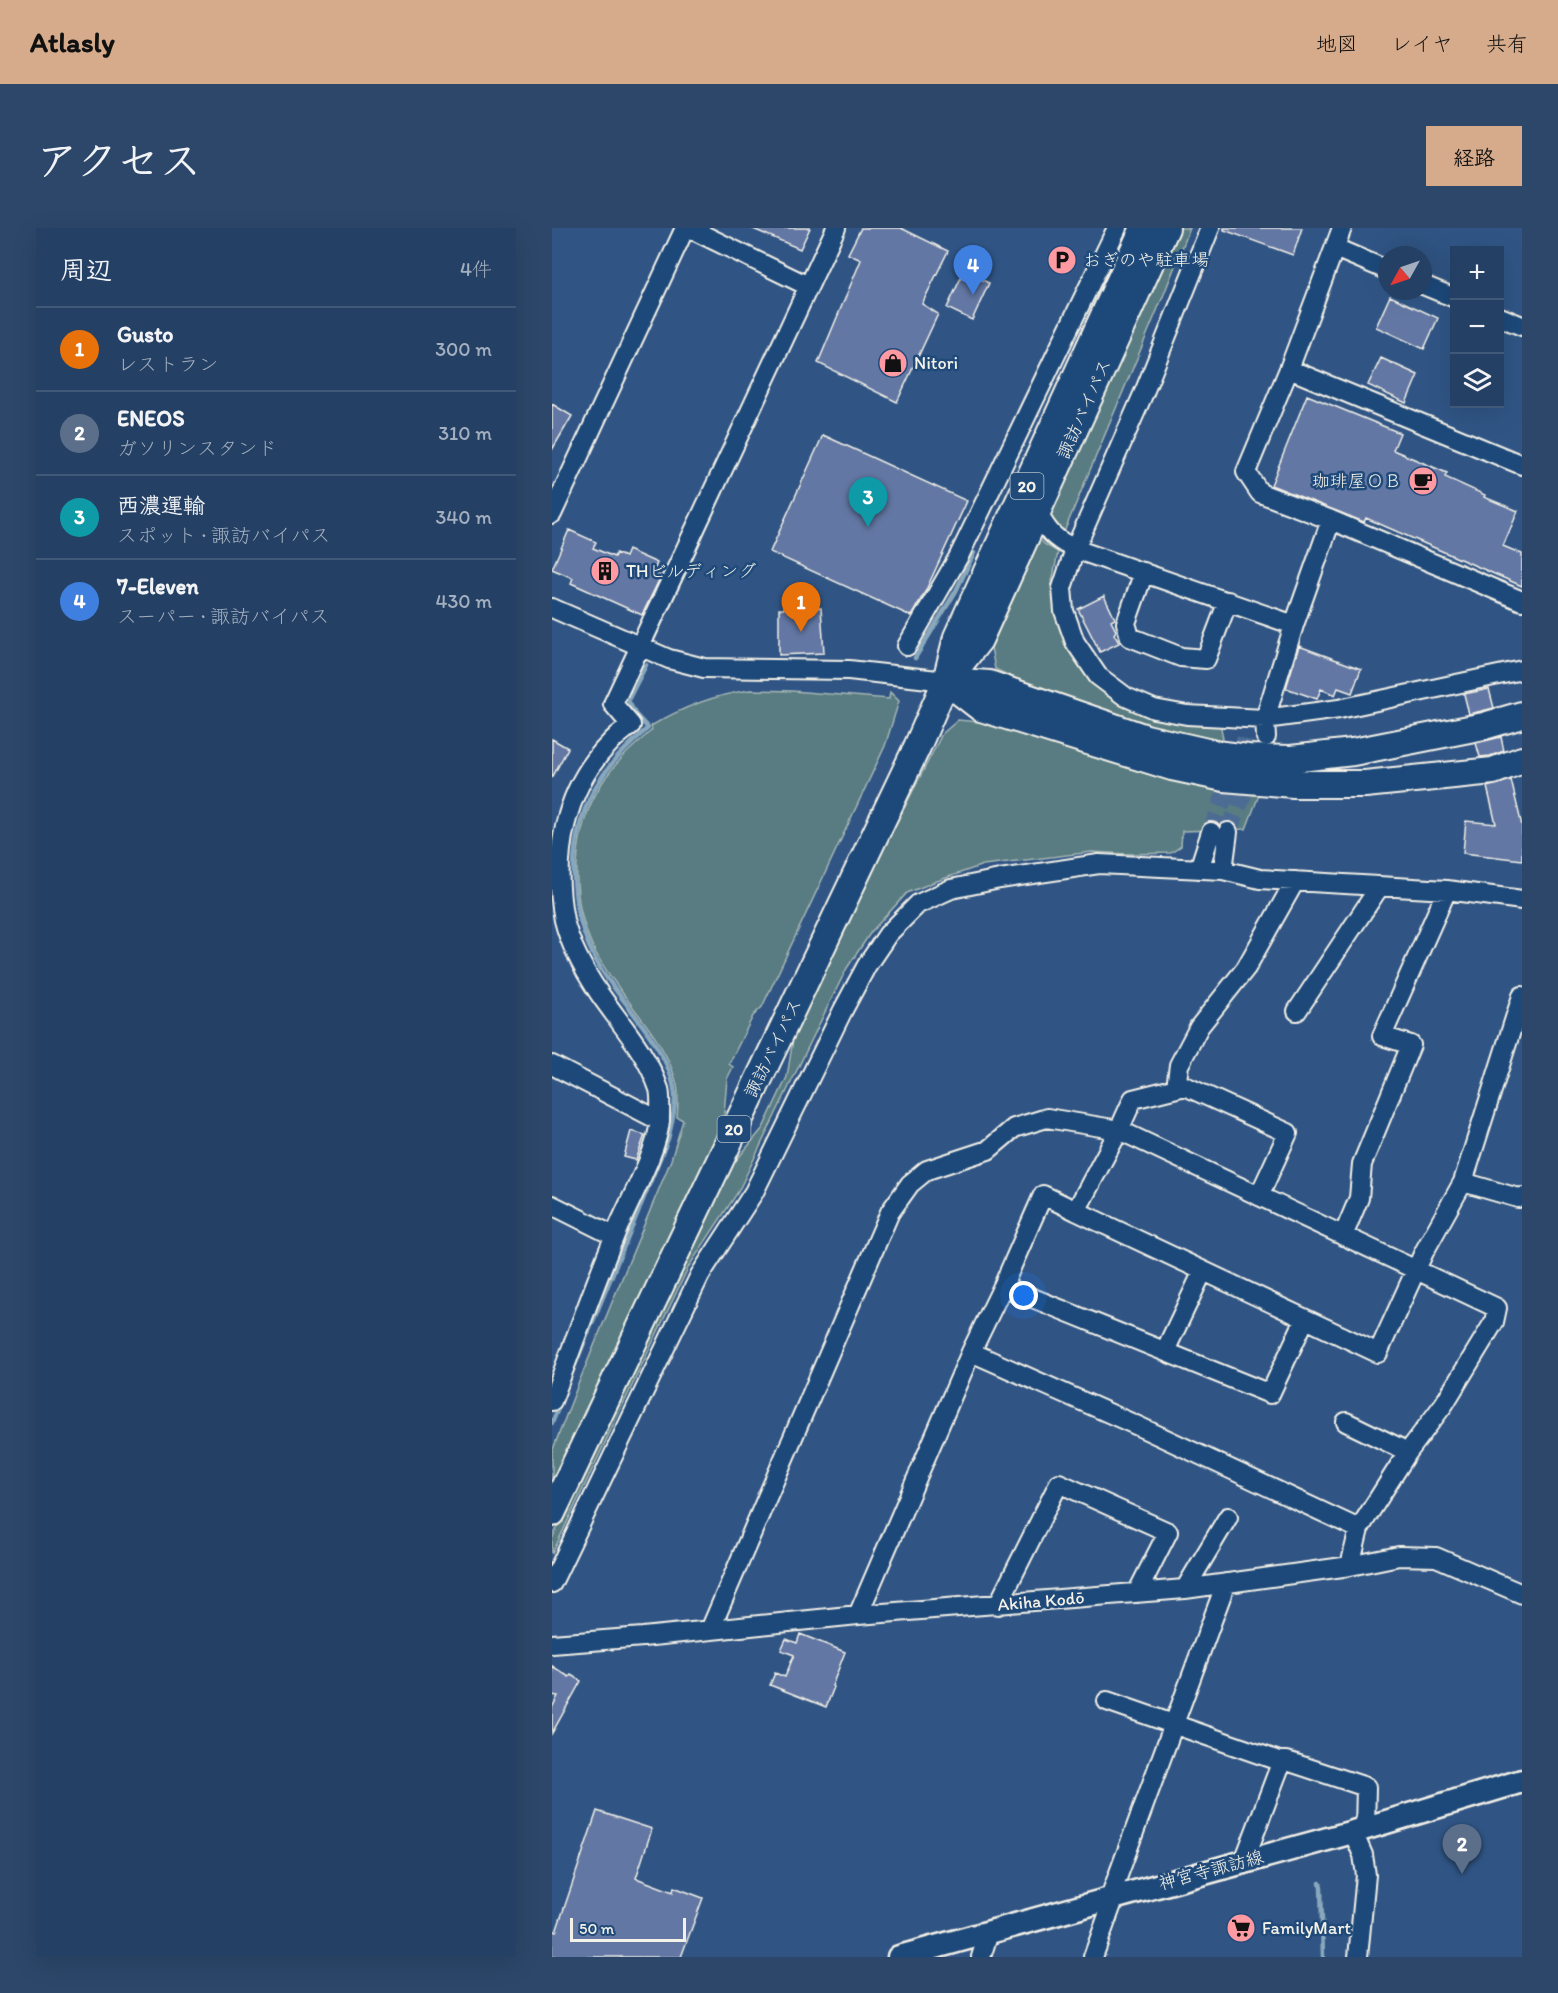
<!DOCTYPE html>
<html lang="ja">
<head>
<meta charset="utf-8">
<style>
  body { margin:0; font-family:Itim,"Klee One",sans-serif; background:#2c476a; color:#f1f3f6 }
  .controls { position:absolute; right:18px; top:18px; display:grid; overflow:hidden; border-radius:0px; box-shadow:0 6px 24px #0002 }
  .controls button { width:54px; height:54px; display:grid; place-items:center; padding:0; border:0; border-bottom:2px solid #415978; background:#244064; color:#f1f3f6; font:30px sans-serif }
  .compass { position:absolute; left:826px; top:18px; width:54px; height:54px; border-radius:50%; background:#244064; box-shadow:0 6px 24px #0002; rotate:230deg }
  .scale { position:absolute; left:18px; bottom:15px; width:116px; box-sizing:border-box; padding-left:6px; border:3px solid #f4f1e8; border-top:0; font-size:16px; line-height:21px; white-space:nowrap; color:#f4f1e8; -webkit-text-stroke:4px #1f4a7a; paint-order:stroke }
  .you { position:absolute; left:472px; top:1068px; width:21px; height:21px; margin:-15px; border:4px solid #fff; border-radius:50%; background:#1a73e8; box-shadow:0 0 0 9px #1a73e833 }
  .badge { display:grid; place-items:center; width:39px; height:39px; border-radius:50%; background:#d6ab8b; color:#fff; font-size:20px; font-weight:700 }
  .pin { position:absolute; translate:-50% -50px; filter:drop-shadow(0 2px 3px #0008) }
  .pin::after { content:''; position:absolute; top:32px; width:21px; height:18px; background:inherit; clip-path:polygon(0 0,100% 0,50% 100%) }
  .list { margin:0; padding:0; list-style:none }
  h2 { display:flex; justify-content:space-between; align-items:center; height:78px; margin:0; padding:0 24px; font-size:26px }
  h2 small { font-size:20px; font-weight:400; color:#a3afbf }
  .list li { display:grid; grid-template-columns:39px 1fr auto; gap:18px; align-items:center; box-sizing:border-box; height:84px; padding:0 24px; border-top:2px solid #415978 }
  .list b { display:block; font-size:22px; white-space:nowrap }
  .list p { margin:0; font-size:20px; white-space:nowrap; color:#a3afbf }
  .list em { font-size:20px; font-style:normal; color:#a3afbf }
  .icon { flex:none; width:33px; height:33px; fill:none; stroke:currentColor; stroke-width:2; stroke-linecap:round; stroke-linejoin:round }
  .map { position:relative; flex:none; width:970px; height:1729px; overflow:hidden; border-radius:0px }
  header { display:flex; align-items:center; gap:36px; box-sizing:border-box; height:84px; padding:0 30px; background:#d6ab8b; color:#111 }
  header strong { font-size:28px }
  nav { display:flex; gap:33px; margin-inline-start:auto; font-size:21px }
  .intro { display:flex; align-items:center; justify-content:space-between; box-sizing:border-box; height:144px; padding:0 36px }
  h1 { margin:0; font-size:42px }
  .button { padding:15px 27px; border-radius:0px; background:#d6ab8b; color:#111; font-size:21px; font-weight:700 }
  main { display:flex; gap:36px; padding:0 36px }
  aside { flex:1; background:#244064; border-radius:0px; box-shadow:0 6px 24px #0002 }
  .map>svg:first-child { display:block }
</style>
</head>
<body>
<header>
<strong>Atlasly</strong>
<nav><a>地図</a><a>レイヤ</a><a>共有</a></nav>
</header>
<div class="intro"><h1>アクセス</h1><a class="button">経路</a></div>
<main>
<aside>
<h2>周辺<small>4件</small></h2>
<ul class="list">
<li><span class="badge" style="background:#e8710a">1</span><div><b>Gusto</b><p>レストラン</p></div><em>300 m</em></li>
<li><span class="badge" style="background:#5c6f8a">2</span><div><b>ENEOS</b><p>ガソリンスタンド</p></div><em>310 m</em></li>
<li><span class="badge" style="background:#0f9aa8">3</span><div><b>西濃運輸</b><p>スポット · 諏訪バイパス</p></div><em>340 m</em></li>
<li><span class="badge" style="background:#3f7fe0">4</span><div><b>7-Eleven</b><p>スーパー · 諏訪バイパス</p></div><em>430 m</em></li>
</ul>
</aside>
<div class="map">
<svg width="970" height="1729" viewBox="0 0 970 1729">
  <rect width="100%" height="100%" fill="#305585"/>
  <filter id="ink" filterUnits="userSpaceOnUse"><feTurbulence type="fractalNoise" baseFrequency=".0167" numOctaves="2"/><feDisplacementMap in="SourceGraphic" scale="12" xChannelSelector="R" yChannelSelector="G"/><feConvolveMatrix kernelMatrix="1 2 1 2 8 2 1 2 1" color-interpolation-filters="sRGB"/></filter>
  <g filter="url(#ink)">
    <path fill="#587c81" stroke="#a6b6b4" stroke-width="1.5" d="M625 0H638L612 66 512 304 501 294 498 283Z
      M484 307 492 316 506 324 499 359 503 381 545 455 668 494 671 511 667 514 623 509 475 456 443 441 438 414Z
      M198 462 240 463 337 471 338 464 347 473 333 518 210 779 201 788 177 836 181 839 175 851 171 896 0 1255V1224L27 1154 119 932 131 892 125 889C126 878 127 867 125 857 116 818 86 788 64 756 55 744 46 731 40 717 17 666 20 602 50 555 63 534 82 518 100 502L99 498C129 480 162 467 198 462Z
      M406 492 437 495 710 559 694 601 630 603 629 618 619 625 577 626 540 624 431 637 382 654 355 665 319 704 295 740 275 780 186 964 137 1038 0 1326V1311L173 946 211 900 235 849 243 799 251 778 390 506Z"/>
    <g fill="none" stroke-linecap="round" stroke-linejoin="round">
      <path stroke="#89a8bc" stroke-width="4.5" d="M101 412 169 266
        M363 430 404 363 422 325
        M23 1137 116 911C119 898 123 884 123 871 123 826 72 778 49 741 14 683 11 604 52 546 64 529 80 514 96 500L83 486 76 472 94 437
        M0 1195 8 1176
        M768 1655 769 1659 771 1729"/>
    </g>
    <path fill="#6277a3" stroke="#f4f1e8" stroke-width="1.5" d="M199 0H258L248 21Z
      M309 0H349L396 23 370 76 386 86 345 174 266 135 309 32 296 26Z
      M672 0H750L741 27 672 2Z
      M412 43 437 55 420 92 395 80Z
      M838 68 886 90 872 121 824 99Z
      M829 130 866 147 854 175 816 157Z
      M755 167 848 205 841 222 895 245 893 249 933 267 932 269 966 283 951 318 970 326V358L814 290 812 294 719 257Z
      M0 176 20 188 0 222Z
      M271 207 415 273 374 362 359 388 218 324Z
      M17 302 44 314 41 320 62 329 64 325 73 329 76 322 105 335 101 345 109 348 90 387 19 355 21 350 0 341Z
      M552 368 563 391 559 393 564 403 562 406 567 415 548 424 526 381Z
      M232 379 269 380 272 425 227 427V381H232Z
      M747 418 809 441 800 465 786 460 783 467 769 461 765 471 734 460Z
      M937 461 942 480 917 486 912 466Z
      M949 509 952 523 938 528 928 529 924 515Z
      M0 511 16 520 0 550Z
      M959 552 970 598V632L911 625 914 593 944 596 935 559Z
      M79 903 93 907 84 932 72 929Z
      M248 1406 293 1424 280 1458 282 1459 274 1479 218 1457 223 1445 233 1449 242 1427 229 1422 234 1411 245 1415Z
      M0 1438 17 1449 19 1447 29 1453 0 1505V1480L6 1468 0 1467Z
      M45 1583 100 1601 84 1650 121 1664 122 1659 151 1670 129 1729H0V1702L4 1704Z"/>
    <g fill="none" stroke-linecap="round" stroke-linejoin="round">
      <path stroke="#4d6c94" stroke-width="18" stroke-dasharray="18 9" stroke-linecap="butt" d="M659 604 695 508
        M676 604 701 541"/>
      <g stroke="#f4f1e8" stroke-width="22">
        <path id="minor" d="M137 0 256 58
          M658 0 593 162 523 321 510 360 512 383 523 414 546 448 574 469 602 481 635 487 713 491 787 481 970 442
          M790 0 737 141 694 244 708 265 779 292 970 373
          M783 20 835 42
          M871 57 903 70
          M948 89 970 98
          M737 141 970 237
          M485 283C495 303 502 311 523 321L742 397
          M0 286 133 0
          M592 344 574 395 578 409 629 429 654 431 676 373
          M0 380 117 431 152 440 297 442 394 453
          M355 418 407 328 565 0
          M714 509 713 491 742 397 779 292
          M647 641 659 604
          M671 642 676 604
          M745 783 828 658
          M0 837 108 893
          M624 860 627 837 647 799 694 740 743 653
          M911 954 966 970 970 969
          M707 968 736 905 633 858 581 871 567 902 524 983 826 1125 872 1024 911 954 970 768
          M0 977 62 1008
          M791 1008 807 970 810 936 859 817 830 808 895 662
          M451 1058 491 967 524 983
          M613 1123 651 1043
          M419 1124 586 1198 807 1301 798 1338
          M0 1173C21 1118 40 1062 63 1007 75 976 108 920 108 889 108 880 109 869 107 861 95 825 69 797 47 765 33 744 18 717 12 692 0 629 12 561 58 515 64 508 72 503 79 497L61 476 284 0
          M794 1194 856 1224
          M0 1355 148 1047 202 964 291 782 315 737 336 706 366 676 399 661 448 651 547 636 671 642 708 651 895 662 970 672
          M633 1361 676 1289
          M446 1377 507 1255 616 1304 585 1365
          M306 1387 419 1124 451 1058 718 1166 753 1091
          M158 1402 338 984 358 956 375 942 436 922 462 900 495 890 567 902 945 1080 942 1094 892 1176 856 1224 807 1301
          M0 1416 91 1409 306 1387 633 1361 798 1338 847 1328 884 1329 970 1366
          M555 1473 727 1533 728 1538 692 1633
          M727 1533H735L814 1559 813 1600
          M801 1604 811 1627 814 1647 806 1729
          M429 1729 437 1704
          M541 1729 563 1668 561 1661 674 1355"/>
      </g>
      <g stroke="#f4f1e8" stroke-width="27">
        <path id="major" d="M347 1729 801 1604 970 1553"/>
      </g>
      <g stroke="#f4f1e8" stroke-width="30">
        <path id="highway" d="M400 446 427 412 614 0
          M394 453 429 480 620 539 672 550 741 556H813L941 543 970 532
          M394 453 437 456 594 510 664 526 696 530 739 531 801 524 932 498 970 487
          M0 1285 365 519 394 453 405 409 592 0"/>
      </g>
      <use href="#minor" stroke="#1f4a7a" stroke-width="18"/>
      <use href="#major" stroke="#1f4a7a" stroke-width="22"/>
      <use href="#highway" stroke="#1f4a7a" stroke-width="26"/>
    </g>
  </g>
  <defs>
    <g id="parking-disc" transform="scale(1.5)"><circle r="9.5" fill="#ff9aa2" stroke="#1f4a7a"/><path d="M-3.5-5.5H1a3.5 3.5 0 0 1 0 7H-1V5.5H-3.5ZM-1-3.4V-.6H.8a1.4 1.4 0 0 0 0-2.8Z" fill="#111"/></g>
    <g id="shop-disc" transform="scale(1.5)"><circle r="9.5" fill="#ff9aa2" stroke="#1f4a7a"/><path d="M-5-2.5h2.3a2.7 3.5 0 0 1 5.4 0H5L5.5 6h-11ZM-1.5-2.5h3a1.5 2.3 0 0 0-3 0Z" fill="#111"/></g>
    <g id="cafe-disc" transform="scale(1.5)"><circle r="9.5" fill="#ff9aa2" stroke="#1f4a7a"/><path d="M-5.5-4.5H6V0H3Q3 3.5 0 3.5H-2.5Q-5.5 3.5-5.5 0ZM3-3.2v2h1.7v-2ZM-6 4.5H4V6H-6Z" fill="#111"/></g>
    <g id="building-disc" transform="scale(1.5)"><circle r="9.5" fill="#ff9aa2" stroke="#1f4a7a"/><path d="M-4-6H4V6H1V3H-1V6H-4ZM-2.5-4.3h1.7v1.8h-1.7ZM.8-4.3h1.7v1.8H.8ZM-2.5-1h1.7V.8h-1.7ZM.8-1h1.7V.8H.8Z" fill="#111"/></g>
    <g id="supermarket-disc" transform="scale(1.5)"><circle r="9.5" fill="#ff9aa2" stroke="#1f4a7a"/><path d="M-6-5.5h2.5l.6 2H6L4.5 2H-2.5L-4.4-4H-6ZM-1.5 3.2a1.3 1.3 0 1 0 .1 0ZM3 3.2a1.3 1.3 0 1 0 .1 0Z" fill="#111"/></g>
  </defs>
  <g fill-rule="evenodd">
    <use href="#parking-disc" x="510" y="32"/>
    <use href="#shop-disc" x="341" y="135"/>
    <use href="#cafe-disc" x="871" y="253"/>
    <use href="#building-disc" x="53" y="343"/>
    <use href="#supermarket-disc" x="689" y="1700"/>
  </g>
  <g text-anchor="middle" stroke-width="5" stroke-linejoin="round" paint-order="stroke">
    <g fill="#1f4a7a" stroke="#b4bfc7" stroke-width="1.5">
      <rect x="458.5" y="245" width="33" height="26" rx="4.5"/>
      <rect x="165.5" y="888" width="33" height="26" rx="4.5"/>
    </g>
    <g font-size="16" font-weight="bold" fill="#f4f1e8">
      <text x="475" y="264">20</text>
      <text x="182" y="907">20</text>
    </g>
    <g font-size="18" fill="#f4f1e8" stroke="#1f4a7a" text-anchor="start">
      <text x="531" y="38">おぎのや駐車場</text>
      <text x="362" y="141">Nitori</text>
      <text x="850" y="259" text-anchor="end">珈琲屋ＯＢ</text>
      <text x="74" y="349">THビルディング</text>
      <text x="710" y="1706">FamilyMart</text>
    </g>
    <g font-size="18" fill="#f4f1e8" stroke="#1f4a7a">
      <text transform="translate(532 181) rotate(-66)" y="6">諏訪バイパス</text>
      <text transform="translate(221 820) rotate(-64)" y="6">諏訪バイパス</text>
      <text transform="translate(489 1373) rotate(-5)" y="6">Akiha Kodō</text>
      <text transform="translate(659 1642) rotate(-15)" y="6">神宮寺諏訪線</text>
    </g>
  </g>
</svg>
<div class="controls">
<button>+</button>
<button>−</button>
<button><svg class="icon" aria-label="layers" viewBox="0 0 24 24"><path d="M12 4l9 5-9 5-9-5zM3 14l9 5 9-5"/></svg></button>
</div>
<svg class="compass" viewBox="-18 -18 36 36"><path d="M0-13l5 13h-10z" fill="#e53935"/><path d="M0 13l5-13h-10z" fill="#a3afbf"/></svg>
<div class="scale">50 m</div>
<div class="you"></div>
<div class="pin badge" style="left:249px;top:404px;background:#e8710a">1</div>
<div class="pin badge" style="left:910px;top:1646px;background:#5c6f8a">2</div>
<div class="pin badge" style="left:316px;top:299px;background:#0f9aa8">3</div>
<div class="pin badge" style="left:421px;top:67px;background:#3f7fe0">4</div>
</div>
</main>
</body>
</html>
